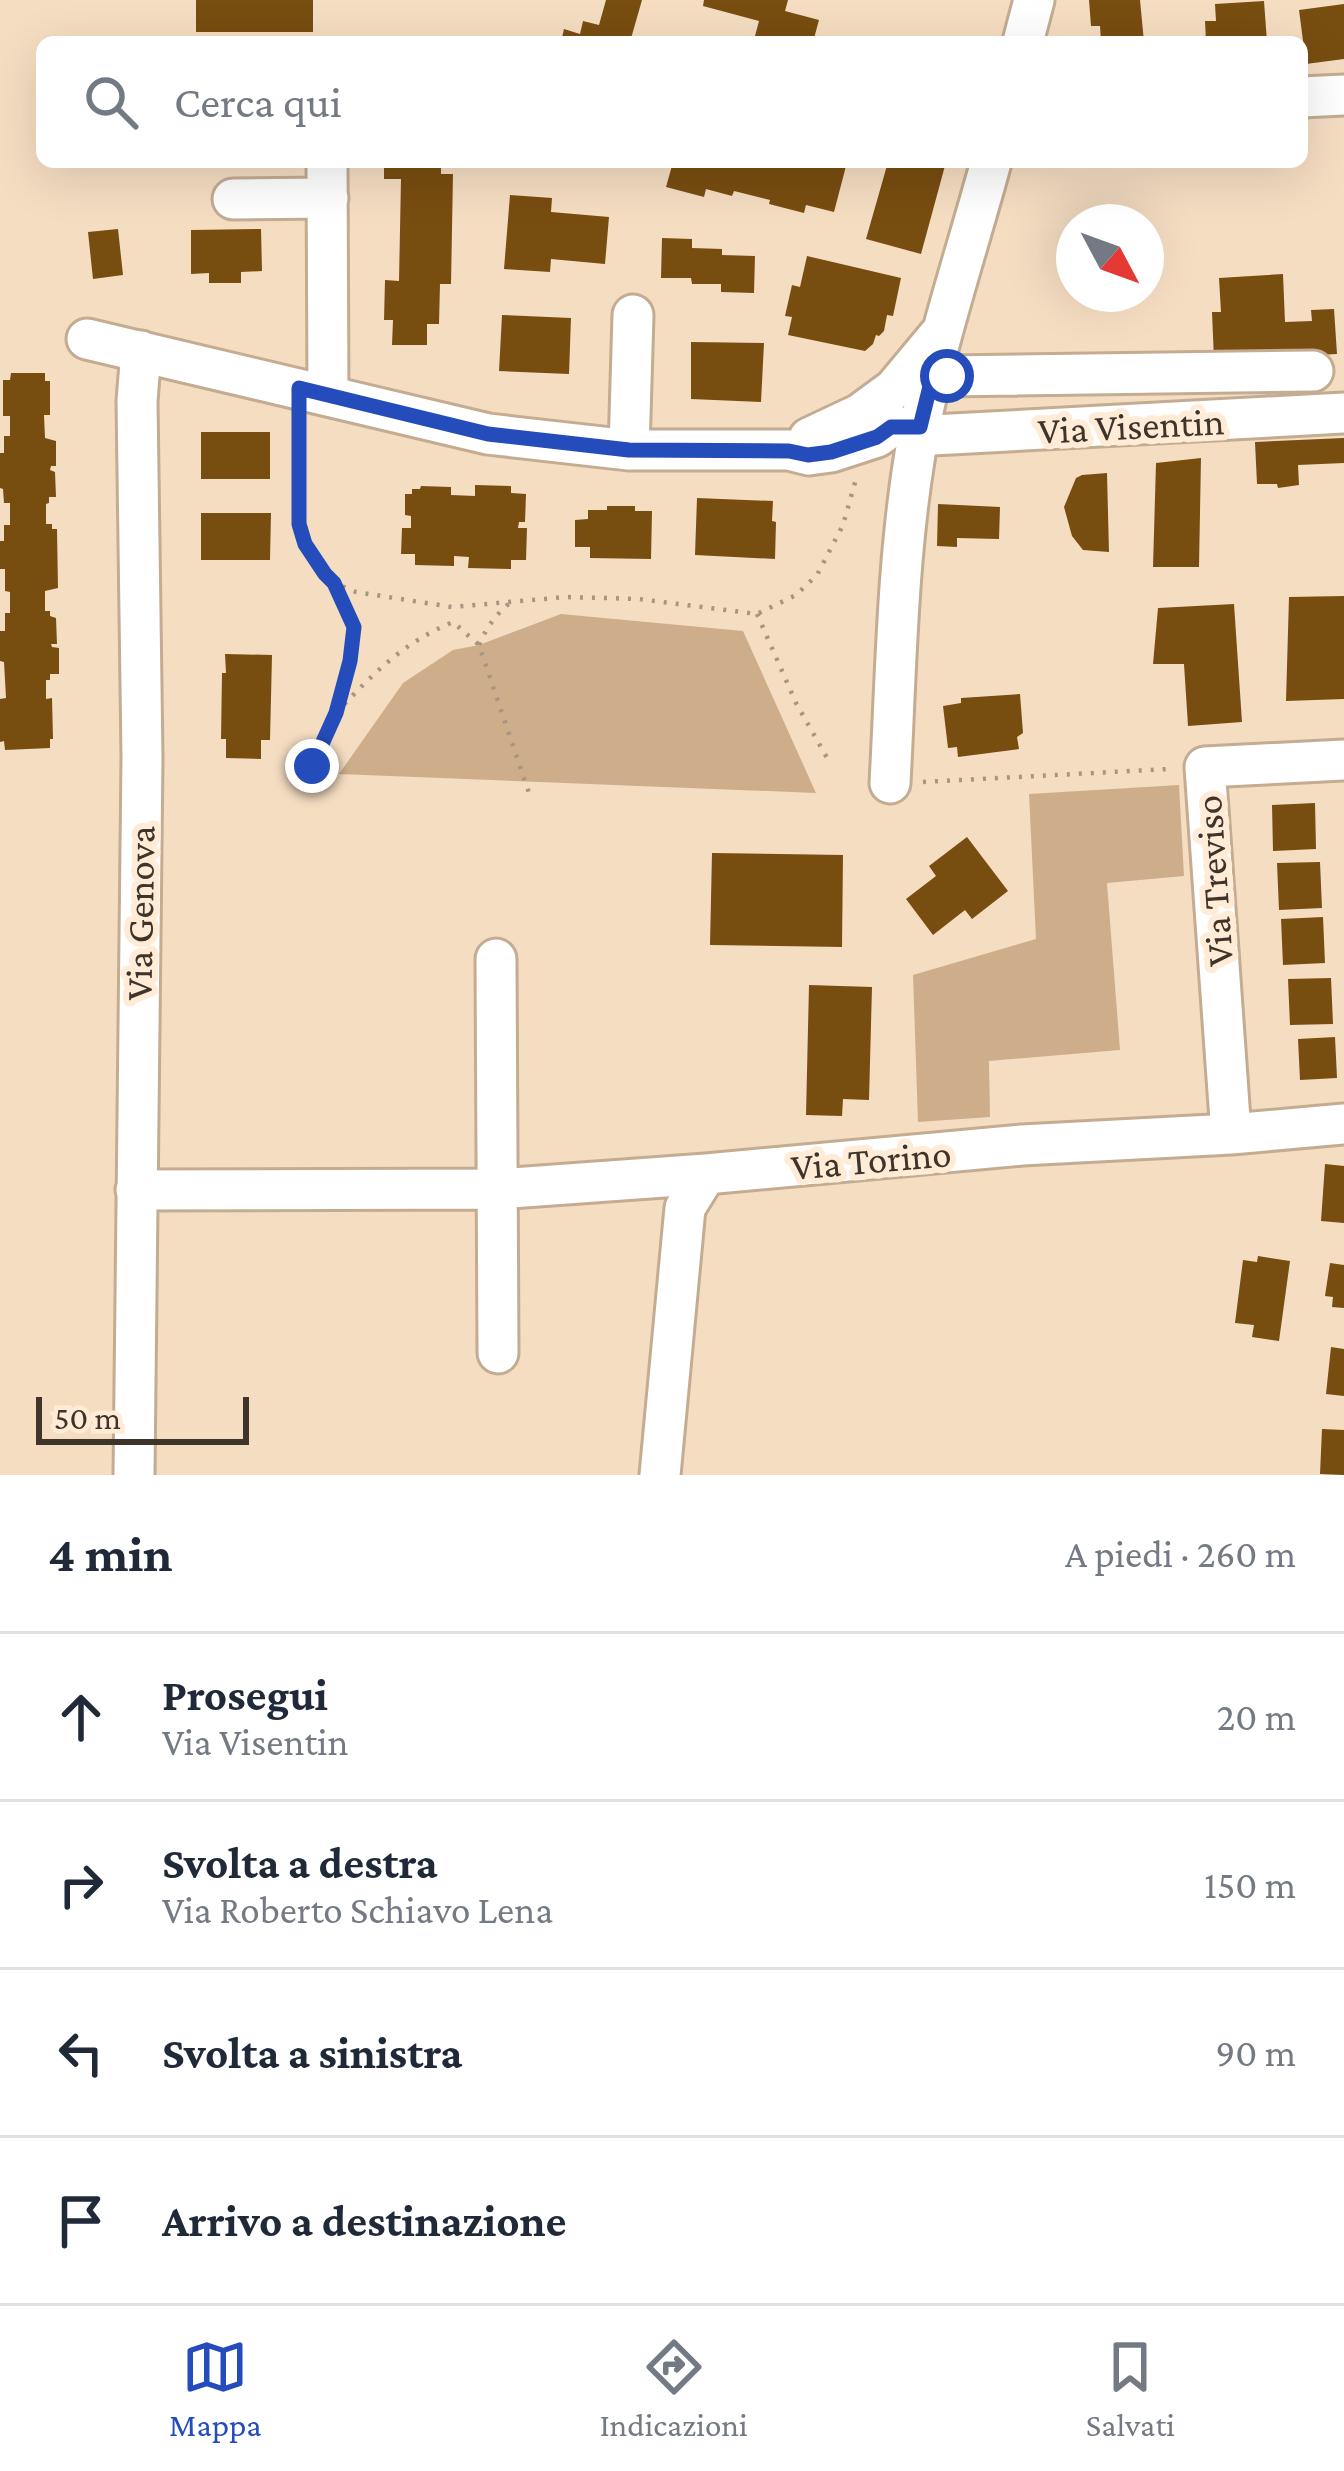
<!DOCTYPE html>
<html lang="it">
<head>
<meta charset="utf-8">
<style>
  body { margin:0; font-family:"Crimson Pro",serif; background:#f6f6f7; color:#1f2937 }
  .compass { position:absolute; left:1056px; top:204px; width:108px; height:108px; border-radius:50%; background:#fff; box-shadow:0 12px 48px #0002; rotate:131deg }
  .scale { position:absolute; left:36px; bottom:30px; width:213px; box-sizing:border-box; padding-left:12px; border:6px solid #3e342a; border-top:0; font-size:33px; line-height:42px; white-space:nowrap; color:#3e342a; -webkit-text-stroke:9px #ffebd6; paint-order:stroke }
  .stop { position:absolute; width:36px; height:36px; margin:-27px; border:9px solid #244dbb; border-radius:50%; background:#fff }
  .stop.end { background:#244dbb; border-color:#fff; box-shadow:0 3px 12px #0008 }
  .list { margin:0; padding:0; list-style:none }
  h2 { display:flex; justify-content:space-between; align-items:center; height:156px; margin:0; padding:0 48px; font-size:51px }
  h2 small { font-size:39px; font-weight:400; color:#747a83 }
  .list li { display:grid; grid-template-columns:78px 1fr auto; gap:36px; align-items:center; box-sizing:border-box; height:168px; padding:0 48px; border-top:3px solid #e0e1e3 }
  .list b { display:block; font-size:45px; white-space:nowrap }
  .list p { margin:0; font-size:39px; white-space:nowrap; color:#747a83 }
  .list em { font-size:39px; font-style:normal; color:#747a83 }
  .icon { flex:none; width:66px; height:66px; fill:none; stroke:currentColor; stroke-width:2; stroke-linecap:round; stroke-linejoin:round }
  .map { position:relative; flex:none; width:1344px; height:1475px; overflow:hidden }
  .search { position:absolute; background:#fff; box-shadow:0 12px 48px #0002; left:36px; right:36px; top:36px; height:132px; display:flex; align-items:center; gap:30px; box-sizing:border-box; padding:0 42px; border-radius:18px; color:#747a83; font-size:45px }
  .sheet { height:828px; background:#fff }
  nav { display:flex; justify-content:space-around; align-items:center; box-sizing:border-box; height:168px; border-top:3px solid #e0e1e3; background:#fff; font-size:33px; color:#747a83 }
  nav a { display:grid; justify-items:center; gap:6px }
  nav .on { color:#244dbb }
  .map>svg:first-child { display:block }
</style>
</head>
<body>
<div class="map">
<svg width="1344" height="1475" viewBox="0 0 1344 1475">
  <rect width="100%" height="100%" fill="#f5ddc2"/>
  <path fill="#ceae8a" d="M561 614 743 631 816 793 339 774 403 683 453 650 479 645Z
    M1179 785 1184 876 1107 883 1120 1050 989 1061 990 1117 918 1122 913 975 1036 939 1029 794Z"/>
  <path fill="#784d10" d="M196 0H313V32H196Z
    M606 0H642L630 42H561L564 29 580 34 583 21 599 25Z
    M704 0H788L785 11 819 20 813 42H777L755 36 759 21 703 6Z
    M1089 0H1140L1144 42H1101L1100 26H1091Z
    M1264 1 1267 42H1206L1205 21H1216L1215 4Z
    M1344 4V59L1306 64 1299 10Z
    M384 162H441V174H453L451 284H440L439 324H427V345H392L393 320H384L385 280 399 281 401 179H384Z
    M673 162H759L778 167 779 162 807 165 808 162H833L846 166 834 212 806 205 804 213 769 204 770 200 734 191 732 196 706 189 704 197 666 187Z
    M888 162H946L921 254 866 239Z
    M510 195 552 198 551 212 609 217 605 264 551 259 550 272 504 269Z
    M118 229 123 275 93 279 88 232Z
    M261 229 262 271 241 272V283H209V273L191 274V230Z
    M662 238 692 239V248L722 249V255L755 256 754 293 721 292V284H692L691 278H661Z
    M807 256 901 278 893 316 887 315 884 331 879 336 876 335 873 344 865 351 788 335 792 317 785 316 792 285 800 287Z
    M1283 274 1285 322 1312 321 1311 310 1334 309 1337 354 1214 360 1212 312H1221L1219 278Z
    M502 315 571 318 569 374 499 371Z
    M691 342 764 343 761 402 691 399Z
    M11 373H45V381H50V415H44L45 438 56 441V466H51L50 470 55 472 56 497H49V503L46 504V524H52V529H57L58 588 45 591V611H50V616L56 618 57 644H51L52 647 59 648V674H50V680H46V699L52 698 53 739H50V748L5 750 4 741 0 742V699L6 698 4 662 0 661V631H5V613H10V592L5 591V569H0V541H4V525H10V503H4L3 489 0 488V453H4V436H10V416H3V380H10Z
    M201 432H270V479H201Z
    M1344 438V463L1298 465 1299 485 1278 488 1277 484H1257L1255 442Z
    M1201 458 1199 567H1153L1156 463Z
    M1107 473 1109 552 1083 550 1072 536 1064 507 1076 478 1082 475Z
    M475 485 511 486V493L526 494 525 522H519L518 528H527L526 560H511V569L468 568 469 557 454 556V566L415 565V554H401L402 528H411V516L405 515V494H412V489H420L421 486 451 487V495L475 496Z
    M697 498 773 501 772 521 776 522 775 559 695 555Z
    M938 504 1000 507 999 539 957 538V547L937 546Z
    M607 506H635V511H652L651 559 590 558V547H575V520L588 519V510H607Z
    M201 513H271L270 560H201Z
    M1344 596V699L1286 701 1289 597Z
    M1234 604 1242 722 1188 726 1184 664H1153L1158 608Z
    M225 654 272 655 270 740H261V759L226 758V739H221L222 673H226Z
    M1020 694 1023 733 1017 737 1019 749 958 757 957 747 948 748 943 706 961 703V698Z
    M1315 803 1316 849 1273 851 1272 805Z
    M967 837 1008 891 972 919 965 910 933 935 906 899 936 876 929 866Z
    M712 853 843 855 842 947 710 945Z
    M1320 862 1322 908 1279 910 1277 863Z
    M1323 917 1325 963 1283 965 1281 919Z
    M1331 978 1333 1024 1290 1025 1288 979Z
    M809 985 872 987 869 1100 843 1099 842 1116 806 1115Z
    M1335 1037 1337 1078 1300 1080 1298 1039Z
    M1325 1164 1344 1166V1223L1321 1221Z
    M1258 1256 1290 1261 1279 1341 1252 1337 1254 1325 1235 1323 1243 1260 1257 1262Z
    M1330 1263 1344 1265V1308L1332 1307 1333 1297 1325 1296Z
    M1331 1347 1344 1349V1396L1326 1394Z
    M1322 1429 1344 1430V1475L1320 1474Z"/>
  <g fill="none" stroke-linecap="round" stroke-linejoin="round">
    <g stroke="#c3ac92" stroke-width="45">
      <path id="minor" d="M1023 42 1034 0
        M1302 97 1344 95
        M327 162 328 394
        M233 199 328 198
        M87 339 488 434 629 450H789L809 455 831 452 877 437 891 427H920
        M933 374 947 376 1313 371
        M919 432 933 435 1344 413
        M809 438 860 414 894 389 939 335
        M629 450 633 315
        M890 783C896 674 897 563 915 454 931 356 965 258 991 162
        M496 959 498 1353
        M1231 1134 1205 767 1344 760
        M136 1190 497 1189 706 1174 1022 1145 1231 1134 1344 1124
        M134 1475 142 757 137 401 141 351
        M660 1475 685 1208 706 1174"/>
    </g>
    <path stroke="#a79581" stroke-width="4.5" stroke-dasharray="3 9" stroke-linecap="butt" d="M299 423V524L305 544 325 574 334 583 356 592 452 607 566 597 639 599 757 614 796 595 817 575 843 525 856 479
      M757 614 796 703 830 763
      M479 645C486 628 496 614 511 602
      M336 713C373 674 402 643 453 622L479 645 529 793
      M312 766C326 734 359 662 354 627 351 613 340 596 334 583
      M923 782 1169 769"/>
    <use href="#minor" stroke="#fff" stroke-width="39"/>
  </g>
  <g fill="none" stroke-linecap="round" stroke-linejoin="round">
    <path stroke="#244dbb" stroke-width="15" d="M312 766 336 713 350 661 354 627 334 583 325 574 305 544 299 524V388L488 434 629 450 789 451 808 455 831 452 877 437 891 427H920L933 374 947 376"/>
  </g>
  <g text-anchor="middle" stroke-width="12" stroke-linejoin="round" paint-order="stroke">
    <g font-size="39" fill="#3e342a" stroke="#ffebd6">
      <text transform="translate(1131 425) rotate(-3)" y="14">Via Visentin</text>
      <text transform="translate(1213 881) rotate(-94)" y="14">Via Treviso</text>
      <text transform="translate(139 913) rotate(-89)" y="14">Via Genova</text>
      <text transform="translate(871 1159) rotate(-5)" y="14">Via Torino</text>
    </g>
  </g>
</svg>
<svg class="compass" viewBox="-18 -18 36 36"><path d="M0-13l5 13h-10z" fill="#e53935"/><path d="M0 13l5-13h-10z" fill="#747a83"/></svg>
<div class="scale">50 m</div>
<div class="stop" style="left:947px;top:376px"></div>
<div class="stop end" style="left:312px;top:766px"></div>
<div class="search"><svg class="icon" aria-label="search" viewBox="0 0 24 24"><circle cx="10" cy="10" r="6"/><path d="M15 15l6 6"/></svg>Cerca qui</div>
</div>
<section class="sheet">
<h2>4 min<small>A piedi · 260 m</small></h2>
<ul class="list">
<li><svg class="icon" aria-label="ahead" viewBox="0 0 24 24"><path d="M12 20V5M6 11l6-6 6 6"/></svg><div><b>Prosegui</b><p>Via Visentin</p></div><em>20 m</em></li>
<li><svg class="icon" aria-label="right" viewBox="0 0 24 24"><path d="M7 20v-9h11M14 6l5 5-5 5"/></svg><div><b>Svolta a destra</b><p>Via Roberto Schiavo Lena</p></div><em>150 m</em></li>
<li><svg class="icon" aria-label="left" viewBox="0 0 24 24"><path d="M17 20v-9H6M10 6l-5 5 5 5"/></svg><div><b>Svolta a sinistra</b></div><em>90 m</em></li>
<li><svg class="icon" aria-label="arrive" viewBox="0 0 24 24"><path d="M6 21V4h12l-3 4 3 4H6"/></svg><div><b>Arrivo a destinazione</b></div></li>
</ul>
</section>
<nav>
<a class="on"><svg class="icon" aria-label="map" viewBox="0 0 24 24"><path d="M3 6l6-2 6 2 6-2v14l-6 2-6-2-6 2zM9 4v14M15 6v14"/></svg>Mappa</a>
<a><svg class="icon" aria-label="directions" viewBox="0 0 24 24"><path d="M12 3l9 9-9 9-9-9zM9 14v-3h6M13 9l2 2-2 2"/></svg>Indicazioni</a>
<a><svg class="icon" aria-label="saved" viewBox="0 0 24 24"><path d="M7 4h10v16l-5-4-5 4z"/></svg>Salvati</a>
</nav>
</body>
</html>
